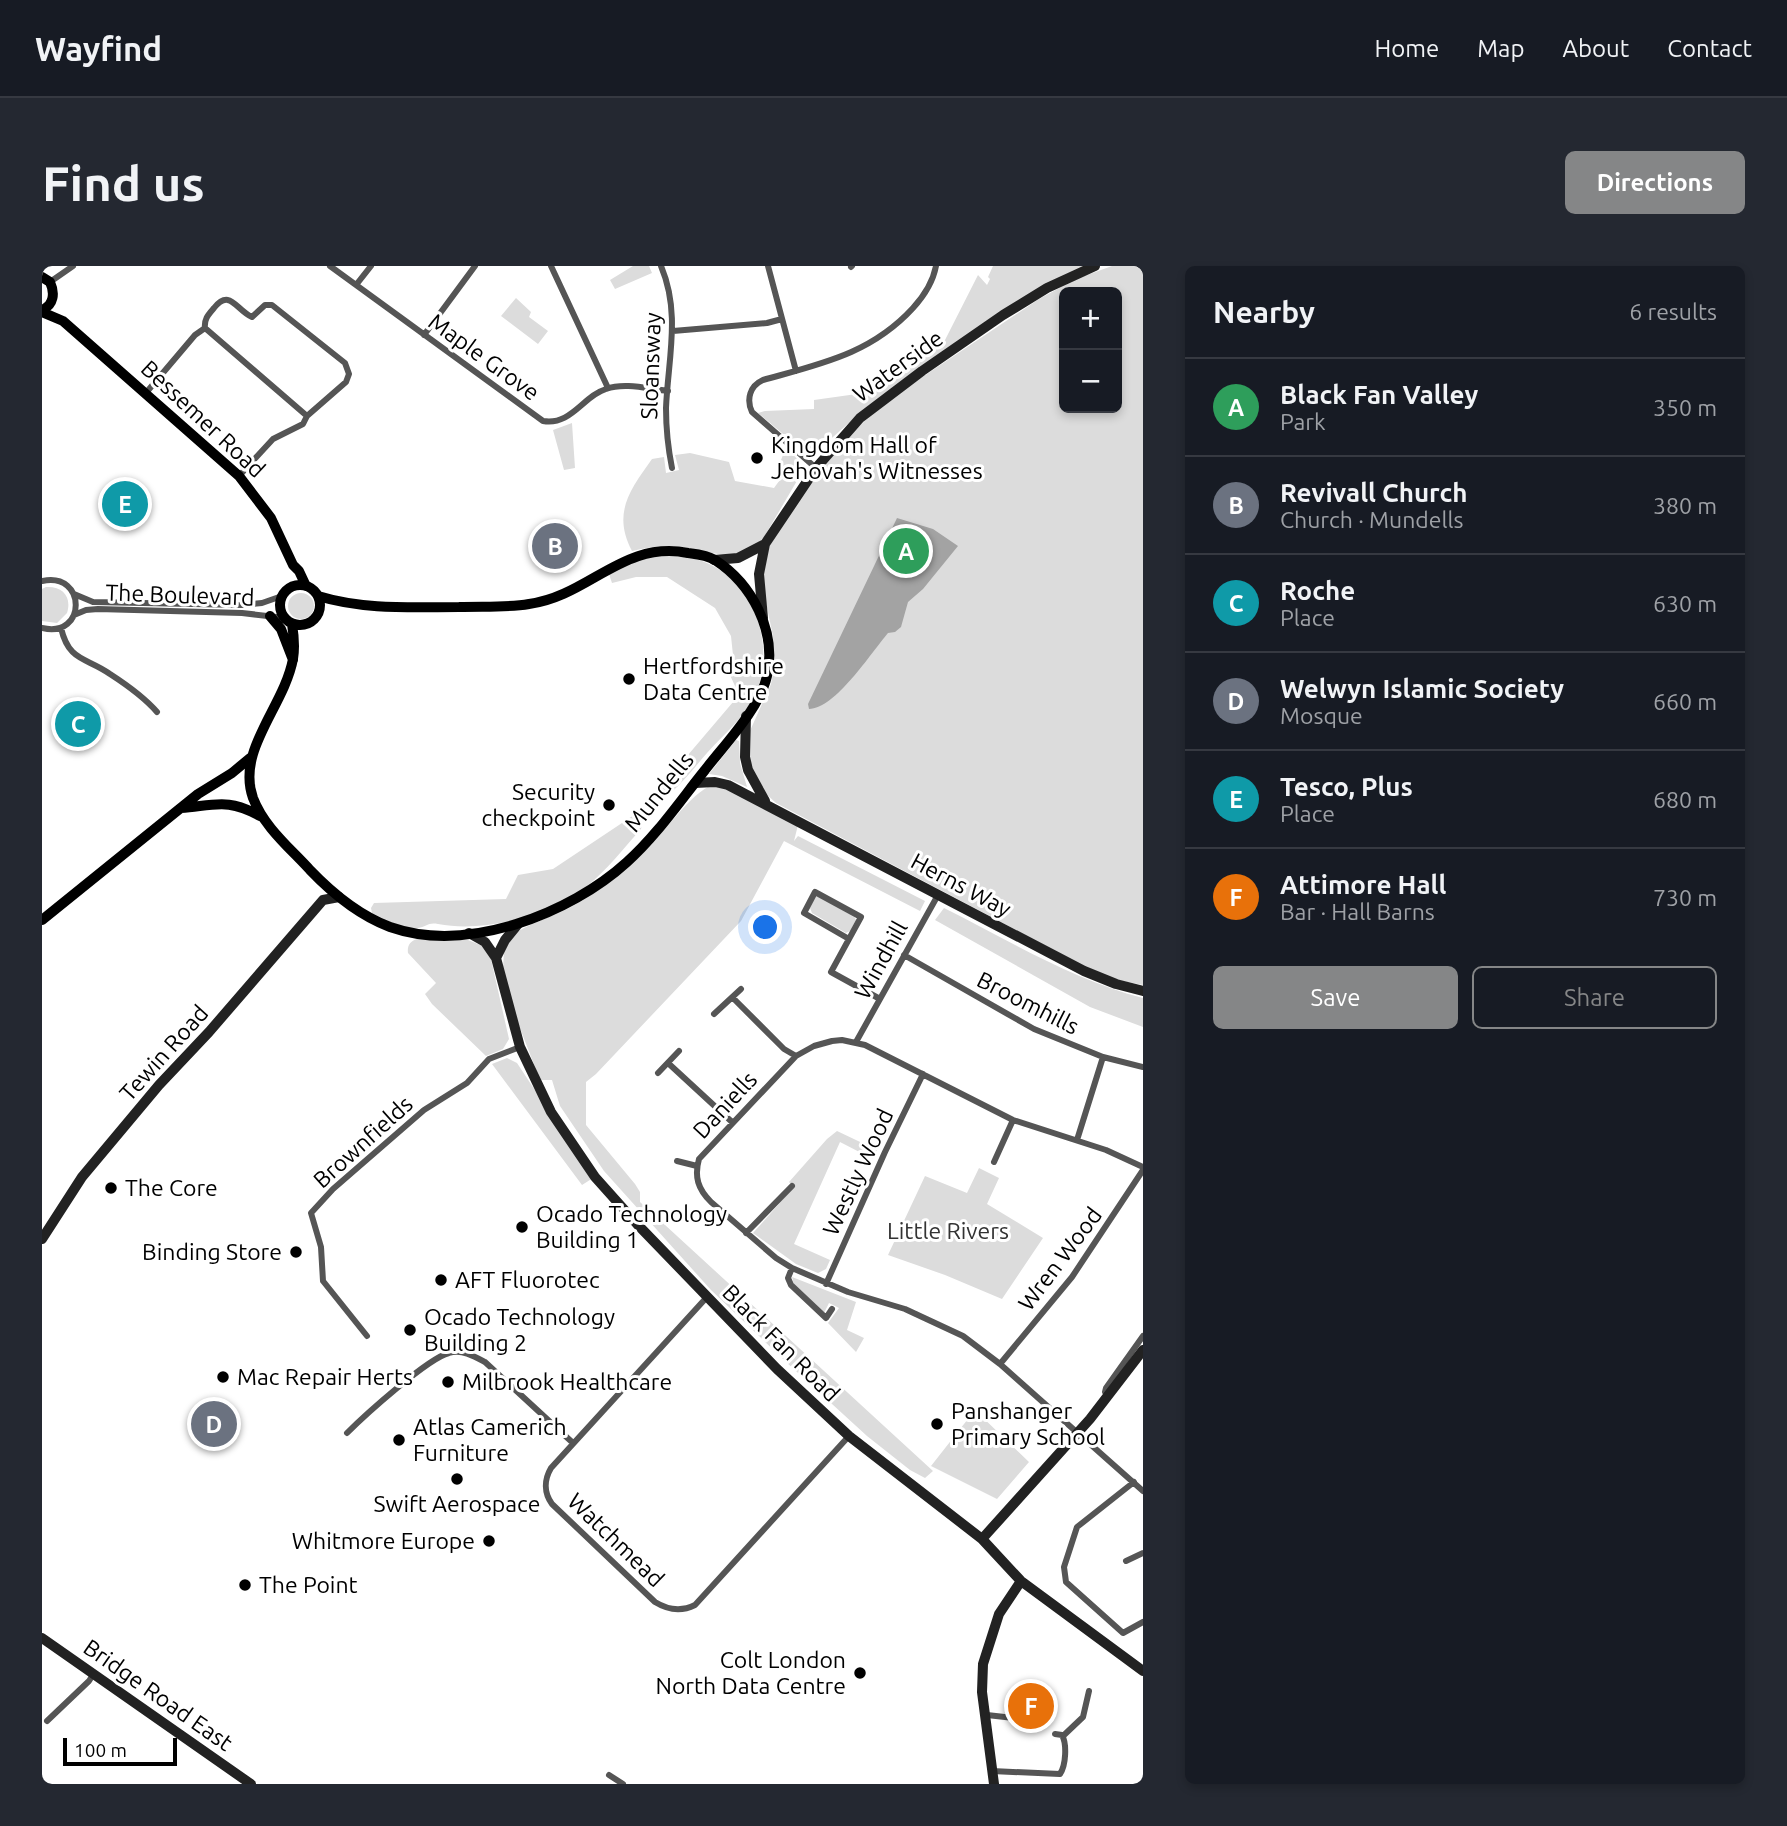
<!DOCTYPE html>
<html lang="en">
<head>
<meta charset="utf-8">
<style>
  body { margin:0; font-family:Ubuntu,sans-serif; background:#242831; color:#f1f3f6 }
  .controls { position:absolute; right:21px; top:21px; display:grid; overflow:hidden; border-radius:10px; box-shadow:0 4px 10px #0003 }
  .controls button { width:63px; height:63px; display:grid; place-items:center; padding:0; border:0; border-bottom:2px solid #363941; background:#171b24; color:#f1f3f6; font:35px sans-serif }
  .scale { position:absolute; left:21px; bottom:18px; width:114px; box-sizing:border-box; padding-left:7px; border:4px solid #000; border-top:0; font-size:19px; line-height:24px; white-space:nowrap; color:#000; -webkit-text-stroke:5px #fff; paint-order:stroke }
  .you { position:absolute; left:724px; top:662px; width:24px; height:24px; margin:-18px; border:5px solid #fff; border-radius:50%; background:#1a73e8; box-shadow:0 0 0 10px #1a73e833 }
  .badge { display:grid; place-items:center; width:46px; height:46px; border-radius:50%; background:#858687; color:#fff; font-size:23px; font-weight:700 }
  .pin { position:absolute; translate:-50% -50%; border:4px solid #fff; box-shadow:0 2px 7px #0006 }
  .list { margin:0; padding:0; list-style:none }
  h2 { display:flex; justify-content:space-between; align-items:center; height:91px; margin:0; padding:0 28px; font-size:30px }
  h2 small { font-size:23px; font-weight:400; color:#9ea1a6 }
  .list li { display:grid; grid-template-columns:46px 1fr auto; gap:21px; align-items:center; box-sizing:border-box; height:98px; padding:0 28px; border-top:2px solid #363941 }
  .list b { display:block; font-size:26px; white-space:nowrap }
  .list p { margin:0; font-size:23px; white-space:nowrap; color:#9ea1a6 }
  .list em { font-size:23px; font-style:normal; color:#9ea1a6 }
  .actions { display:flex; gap:14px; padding:21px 28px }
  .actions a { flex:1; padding:16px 0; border:2px solid #858687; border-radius:10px; text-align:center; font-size:24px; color:#858687 }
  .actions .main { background:#858687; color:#fff }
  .map { position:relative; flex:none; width:1101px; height:1518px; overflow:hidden; border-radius:10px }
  header { display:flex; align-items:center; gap:42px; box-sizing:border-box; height:98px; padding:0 35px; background:#171b24; border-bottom:2px solid #363941 }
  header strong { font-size:33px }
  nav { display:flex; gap:38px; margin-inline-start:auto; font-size:24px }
  .intro { display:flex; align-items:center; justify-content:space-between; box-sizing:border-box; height:168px; padding:0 42px }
  h1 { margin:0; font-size:49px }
  .button { padding:18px 32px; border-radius:10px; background:#858687; color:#fff; font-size:24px; font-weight:700 }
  main { display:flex; gap:42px; padding:0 42px }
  aside { flex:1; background:#171b24; border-radius:10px; box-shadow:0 4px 10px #0003 }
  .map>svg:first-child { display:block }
</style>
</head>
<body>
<header>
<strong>Wayfind</strong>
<nav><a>Home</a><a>Map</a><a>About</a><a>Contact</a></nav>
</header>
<div class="intro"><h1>Find us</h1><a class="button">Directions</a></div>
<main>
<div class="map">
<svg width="1101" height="1518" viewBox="0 0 1101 1518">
  <rect width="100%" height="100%" fill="#fff"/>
  <path fill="#dcdcdc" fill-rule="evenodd" d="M591 0H607L610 7 573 23 568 14Z
    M951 0H1046L827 139 773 187 764 186 759 183 716 147 723 145 772 143V134L829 126 903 74 936 9 945 19 948 13 946 11Z
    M1070 0H1101V719L1075 714 1042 700 734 537 721 525 708 504 707 467 729 418 732 402 731 370 720 318 727 280 768 217 805 172 829 149 861 124 997 33 1034 13ZM1022 26H1075V142H1022Z
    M474 32 489 46 487 51 506 65 496 78 459 50Z
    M530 157 533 202 522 204 511 164Z
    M744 181 759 197V208L722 271C695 301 673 285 640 281 623 279 607 281 590 285 570 247 588 224 610 193L622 191 624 207 637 204 633 189 648 187 687 196 693 215 732 222 740 211 736 202Z
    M613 290C628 290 645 290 660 295 713 314 735 381 713 429 701 453 682 468 665 487 650 504 633 528 611 539L606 536 697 429 688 409 692 399 689 370 673 342 625 311H594L570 317 567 308 583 298Z
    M4 321C21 320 30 331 25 347L15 357 0 355V323Z
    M246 340a13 13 0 1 1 26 0a13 13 0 1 1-26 0Z
    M694 474 697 475 698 497 705 521 680 510 667 508Z
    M675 518 756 559 752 575 756 570 883 635 878 645 742 575 699 655 554 808 544 816V859L593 918 598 926V936L891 1205 883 1212 868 1204 825 1170 743 1095 669 1024 562 905 518 840 510 814H498L476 757 461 703 462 685 470 669C488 657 510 651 529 641 559 625 585 603 609 579 625 563 654 520 675 518Z
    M598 545 602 550 599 563C582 582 564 605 544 621 505 650 443 667 396 658 386 656 384 661 376 662 361 664 343 653 330 647L329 642 332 637 464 633 476 609 511 603Z
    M773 631H778L812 650 814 654 808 665 804 667 770 647 768 642Z
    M902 642C966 674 1031 714 1101 732V761L1048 741 893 654Z
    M375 673 426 674 441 680 448 689 467 773 461 783 444 790 390 738 383 728 394 717 366 687C365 680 368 675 375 673Z
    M465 792 475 797 551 912 540 919 450 798Z
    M795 865 835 884 831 893 798 876 752 978 788 994 784 1003 776 1007 754 998 711 967 752 921 747 916 785 873Z
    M937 902 957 912 945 938 1001 972 960 1033 903 1009 846 989 883 910 925 927Z
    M750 1011 814 1036 805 1064 822 1072 814 1086 786 1057 797 1042 787 1037 781 1049 752 1019Z
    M933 1144 987 1196 955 1233 889 1200Z"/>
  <path fill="#a3a3a3" d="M855 252 891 263 916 280 881 323 866 336 859 361 853 366 846 367C829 387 793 443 767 443L766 438Z"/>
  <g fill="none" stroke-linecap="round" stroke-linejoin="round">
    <path stroke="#555" stroke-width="6" d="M288 0 501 155C529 160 541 130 564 123 583 116 606 123 626 125
      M509 0 566 122
      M619 0C639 47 626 93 624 142 624 162 626 182 630 202
      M726 0 754 105
      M809 1 810 0
      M8 16 31 0
      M314 19 329 0
      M163 62 265 150
      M631 65 725 57 740 53
      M382 69 433 0
      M103 128 153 69 163 62C162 53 166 49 172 42 188 22 194 44 210 51L223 39H230L303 97 307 108 304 116 265 150 261 158 231 173 197 210
      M774 202 710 146C704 133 708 120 721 114 778 98 829 88 871 42 882 30 891 16 894 0
      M0 315C45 305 45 373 0 362
      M32 328 51 336 200 339 220 337 240 330
      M32 349 44 344 56 343 200 347 243 352
      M19 362C27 396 44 391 68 408 85 419 102 431 115 446
      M807 673 762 647 773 626 819 651 789 706 838 733
      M862 689 992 763 1061 791 1101 801
      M691 732 742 783 754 790
      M672 748 699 723
      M814 776 896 629
      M626 797 690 856
      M616 807 637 785
      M1035 874 1061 791
      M635 895 655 900
      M952 896 971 854
      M1101 901 1064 884 971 854 823 779 800 774 790 775 772 780 754 790 657 893C652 911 656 923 669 936L734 992 750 1002 806 1026 863 1043 921 1070 958 1098 1101 1225
      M704 967 750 920
      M750 1002 746 1012 749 1019 784 1052 790 1043
      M784 1018 843 886 881 808
      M665 1031 509 1202C502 1214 502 1227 510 1238L613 1336C626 1344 639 1346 653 1339L807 1170
      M325 1070 281 1015 279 981 269 947 291 923 382 844 425 817 447 793 478 781
      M958 1098 1030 1011 1101 904
      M1068 1129 1063 1126 1064 1122 1101 1070
      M305 1167C322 1150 386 1092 407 1087 420 1083 432 1090 443 1096L531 1177
      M1092 1216 1035 1261 1022 1301 1024 1316 1081 1367 1101 1356
      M1084 1295 1101 1287
      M945 1449 997 1455 999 1450
      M5 1455 47 1415 52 1407
      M1021 1470 1041 1451 1047 1425
      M950 1505 1018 1508C1024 1499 1025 1478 1020 1469L1013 1468
      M567 1509 581 1518"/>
    <path stroke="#222" stroke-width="10" d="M672 294 696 292 723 278
      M721 352 717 308 723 278 774 202 818 152 880 105 961 49 1005 22 1053 0
      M704 450 703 491 706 504 723 535
      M653 517 673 516 686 519 1042 705 1074 718 1101 725
      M427 667 443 676 454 692 478 781 509 846 553 911 595 958 735 1103 807 1170 940 1273 979 1315 1101 1405
      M454 692 463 674 476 658
      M0 973 40 911 117 819 167 766 281 634 297 631
      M940 1273 1048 1153 1101 1084
      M0 1372 209 1518
      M952 1518 940 1426 941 1398 957 1348 979 1315"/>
    <path stroke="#000" stroke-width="10" d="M0 11 8 16C13 27 12 39 0 44
      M0 46 21 55 197 210 229 252 251 299 257 305 264 320
      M238 339a20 20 0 1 1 40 0a20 20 0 1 1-40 0Z
      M228 350 239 363 251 394
      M250 358C252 370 253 381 251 393 242 441 194 484 211 532 222 561 248 582 268 604 291 628 316 649 348 661 425 688 528 648 585 596 615 569 638 535 663 504 683 478 718 442 725 410 735 365 710 318 673 294 665 289 654 288 646 287 581 274 547 330 487 338 464 342 440 340 417 341 369 341 322 344 276 330
      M139 542C175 539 186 532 220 551
      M0 654 156 528 190 507 208 492"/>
  </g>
  <g fill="#000" stroke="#fff" stroke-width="2.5">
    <circle cx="715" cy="192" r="7"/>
    <circle cx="587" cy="413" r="7"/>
    <circle cx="567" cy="539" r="7"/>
    <circle cx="69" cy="922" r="7"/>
    <circle cx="480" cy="961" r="7"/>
    <circle cx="254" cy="986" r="7"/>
    <circle cx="399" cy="1014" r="7"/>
    <circle cx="368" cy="1064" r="7"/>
    <circle cx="181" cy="1111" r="7"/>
    <circle cx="406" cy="1116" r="7"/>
    <circle cx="895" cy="1158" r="7"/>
    <circle cx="357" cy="1174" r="7"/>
    <circle cx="415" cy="1213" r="7"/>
    <circle cx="447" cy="1275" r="7"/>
    <circle cx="203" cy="1319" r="7"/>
    <circle cx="818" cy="1407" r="7"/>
  </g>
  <g text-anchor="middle" stroke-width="6" stroke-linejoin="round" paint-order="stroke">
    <g font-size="23" fill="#000" stroke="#fff">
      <text transform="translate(442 91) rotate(36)" y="8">Maple Grove</text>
      <text transform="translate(609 100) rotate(-88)" y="8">Sloansway</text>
      <text transform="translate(856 100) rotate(-36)" y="8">Waterside</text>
      <text transform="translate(161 153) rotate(43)" y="8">Bessemer Road</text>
      <text transform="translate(138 329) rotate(2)" y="8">The Boulevard</text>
      <text transform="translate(617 526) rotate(-51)" y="8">Mundells</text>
      <text transform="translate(919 619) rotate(28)" y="8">Herns Way</text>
      <text transform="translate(839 694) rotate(-61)" y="8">Windhill</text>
      <text transform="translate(986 737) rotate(27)" y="8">Broomhills</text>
      <text transform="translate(122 787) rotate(-48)" y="8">Tewin Road</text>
      <text transform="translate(683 839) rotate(-47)" y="8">Daniells</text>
      <text transform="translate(321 876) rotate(-42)" y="8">Brownfields</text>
      <text transform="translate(816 906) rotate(-65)" y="8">Westly Wood</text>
      <text transform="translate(1018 993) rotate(-53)" y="8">Wren Wood</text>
      <text transform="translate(739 1077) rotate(45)" y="8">Black Fan Road</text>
      <text transform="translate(574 1274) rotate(44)" y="8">Watchmead</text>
      <text transform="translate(116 1429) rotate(35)" y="8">Bridge Road East</text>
    </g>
    <g font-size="23" fill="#000" stroke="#fff" text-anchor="start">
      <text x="729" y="187">Kingdom Hall of<tspan x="729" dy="26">Jehovah's Witnesses</tspan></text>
      <text x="601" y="408">Hertfordshire<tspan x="601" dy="26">Data Centre</tspan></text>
      <text x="553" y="534" text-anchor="end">Security<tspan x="553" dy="26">checkpoint</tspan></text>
      <text x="83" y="930">The Core</text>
      <text x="494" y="956">Ocado Technology<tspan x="494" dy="26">Building 1</tspan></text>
      <text x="240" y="994" text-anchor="end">Binding Store</text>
      <text x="413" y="1022">AFT Fluorotec</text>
      <text x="382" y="1059">Ocado Technology<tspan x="382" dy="26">Building 2</tspan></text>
      <text x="195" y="1119">Mac Repair Herts</text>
      <text x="420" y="1124">Milbrook Healthcare</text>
      <text x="909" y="1153">Panshanger<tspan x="909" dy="26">Primary School</tspan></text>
      <text x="371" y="1169">Atlas Camerich<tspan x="371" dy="26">Furniture</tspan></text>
      <text x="415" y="1246" text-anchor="middle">Swift Aerospace</text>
      <text x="433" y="1283" text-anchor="end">Whitmore Europe</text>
      <text x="217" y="1327">The Point</text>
      <text x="804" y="1402" text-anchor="end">Colt London<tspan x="804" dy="26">North Data Centre</tspan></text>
    </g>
    <g font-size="23" fill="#333" stroke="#fff">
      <text x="906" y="973">Little Rivers</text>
    </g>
  </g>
</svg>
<div class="controls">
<button>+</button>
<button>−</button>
</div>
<div class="scale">100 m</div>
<div class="you"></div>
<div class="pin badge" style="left:864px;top:285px;background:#2e9e5b">A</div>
<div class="pin badge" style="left:513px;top:280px;background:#6b7280">B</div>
<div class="pin badge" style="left:36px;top:458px;background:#0f9aa8">C</div>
<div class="pin badge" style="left:172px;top:1158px;background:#6b7280">D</div>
<div class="pin badge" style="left:83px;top:238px;background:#0f9aa8">E</div>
<div class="pin badge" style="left:989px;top:1440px;background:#e8710a">F</div>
</div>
<aside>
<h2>Nearby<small>6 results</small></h2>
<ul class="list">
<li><span class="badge" style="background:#2e9e5b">A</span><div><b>Black Fan Valley</b><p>Park</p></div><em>350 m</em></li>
<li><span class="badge" style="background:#6b7280">B</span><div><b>Revivall Church</b><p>Church · Mundells</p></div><em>380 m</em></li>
<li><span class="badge" style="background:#0f9aa8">C</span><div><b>Roche</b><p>Place</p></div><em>630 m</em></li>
<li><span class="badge" style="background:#6b7280">D</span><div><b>Welwyn Islamic Society</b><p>Mosque</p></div><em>660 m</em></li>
<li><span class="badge" style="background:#0f9aa8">E</span><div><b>Tesco, Plus</b><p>Place</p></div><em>680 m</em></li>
<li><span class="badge" style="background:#e8710a">F</span><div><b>Attimore Hall</b><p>Bar · Hall Barns</p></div><em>730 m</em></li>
</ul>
<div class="actions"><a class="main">Save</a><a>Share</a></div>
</aside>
</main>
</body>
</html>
